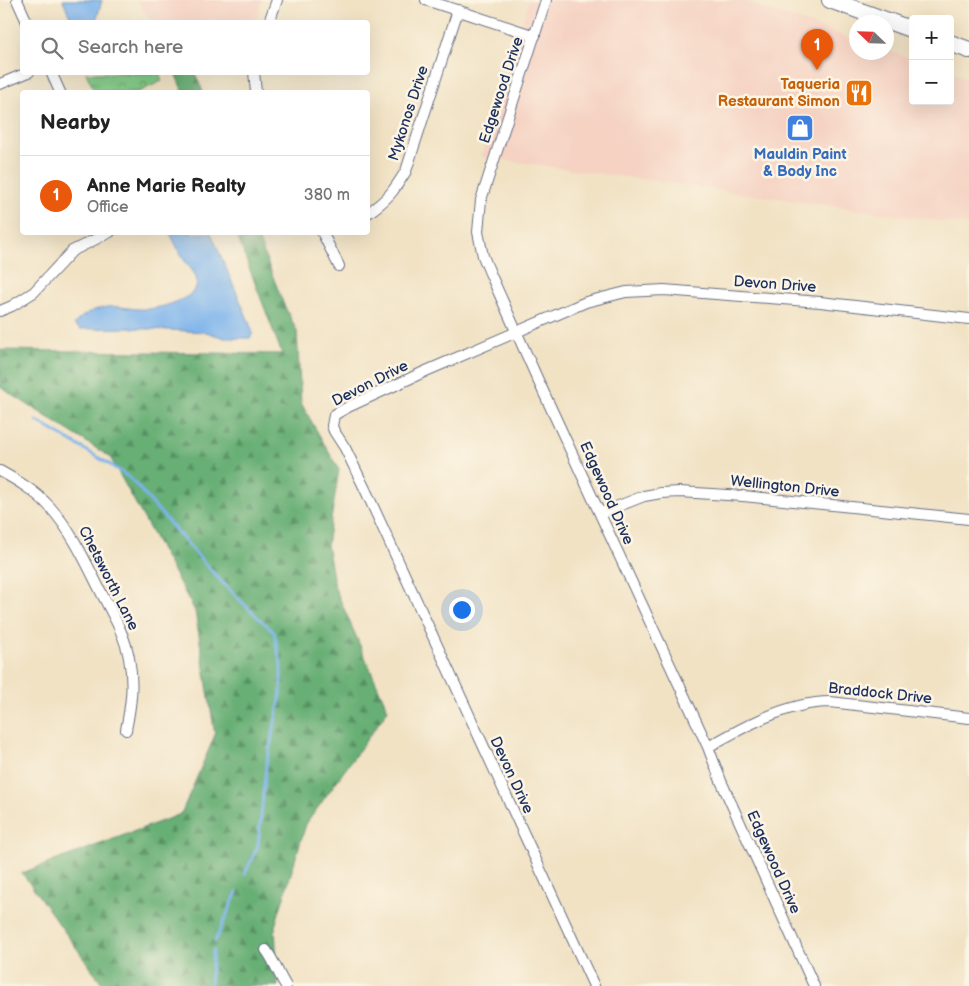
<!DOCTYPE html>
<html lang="en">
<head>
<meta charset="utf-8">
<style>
  body { margin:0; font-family:"Balsamiq Sans",sans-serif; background:#f6f6f6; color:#222 }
  .controls { position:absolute; right:15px; top:15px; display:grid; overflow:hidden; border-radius:5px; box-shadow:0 5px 20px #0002 }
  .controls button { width:45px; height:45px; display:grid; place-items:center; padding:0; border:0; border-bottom:1px solid #e0e0e0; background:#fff; color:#222; font:25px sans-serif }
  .compass { position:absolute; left:849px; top:15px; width:45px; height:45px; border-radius:50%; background:#fff; box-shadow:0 5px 20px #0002; rotate:293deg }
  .you { position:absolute; left:461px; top:609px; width:18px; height:18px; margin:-12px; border:4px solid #fff; border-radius:50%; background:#1a73e8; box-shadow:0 0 0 8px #1a73e833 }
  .badge { display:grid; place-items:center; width:32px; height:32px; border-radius:50%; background:#ea580c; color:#fff; font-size:16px; font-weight:700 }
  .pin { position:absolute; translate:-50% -41px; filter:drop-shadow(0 1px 2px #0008) }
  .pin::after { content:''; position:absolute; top:26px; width:18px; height:15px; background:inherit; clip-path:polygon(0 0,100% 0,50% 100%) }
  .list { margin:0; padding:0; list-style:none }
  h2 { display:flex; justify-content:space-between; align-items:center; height:65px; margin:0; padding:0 20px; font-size:21px }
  h2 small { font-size:16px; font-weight:400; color:#767676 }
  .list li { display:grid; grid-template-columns:32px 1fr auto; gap:15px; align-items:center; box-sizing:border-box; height:80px; padding:0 20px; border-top:1px solid #e0e0e0 }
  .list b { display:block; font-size:19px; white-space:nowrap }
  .list p { margin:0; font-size:16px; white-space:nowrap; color:#767676 }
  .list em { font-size:16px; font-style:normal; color:#767676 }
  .icon { flex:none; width:28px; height:28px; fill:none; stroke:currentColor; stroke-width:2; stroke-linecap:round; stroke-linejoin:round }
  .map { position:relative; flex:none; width:969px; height:986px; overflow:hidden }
  .search { position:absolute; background:#fff; box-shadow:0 5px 20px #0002; left:20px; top:20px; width:350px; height:55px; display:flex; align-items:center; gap:12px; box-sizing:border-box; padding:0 18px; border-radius:5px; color:#767676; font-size:19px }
  .panel { position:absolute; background:#fff; box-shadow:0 5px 20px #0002; left:20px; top:90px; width:350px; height:145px; border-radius:5px }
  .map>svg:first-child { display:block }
</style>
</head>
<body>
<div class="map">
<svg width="969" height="986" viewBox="0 0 969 986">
  <defs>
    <pattern id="forest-firs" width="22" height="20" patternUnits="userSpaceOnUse" patternTransform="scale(1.25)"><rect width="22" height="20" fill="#68af74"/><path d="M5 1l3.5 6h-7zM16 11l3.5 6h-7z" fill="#558f62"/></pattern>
    <pattern id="park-crowns" width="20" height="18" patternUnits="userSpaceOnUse" patternTransform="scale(1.25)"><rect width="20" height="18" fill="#81cb87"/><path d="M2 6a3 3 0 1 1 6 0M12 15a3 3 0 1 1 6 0" fill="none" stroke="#69a572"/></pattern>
  </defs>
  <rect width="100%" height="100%" fill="#fcf5e5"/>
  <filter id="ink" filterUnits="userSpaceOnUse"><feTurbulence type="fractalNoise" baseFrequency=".02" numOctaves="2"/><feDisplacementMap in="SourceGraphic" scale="10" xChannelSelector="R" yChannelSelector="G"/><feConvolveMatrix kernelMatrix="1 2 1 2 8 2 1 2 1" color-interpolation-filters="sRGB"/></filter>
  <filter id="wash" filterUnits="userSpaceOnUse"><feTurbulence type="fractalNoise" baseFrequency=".0096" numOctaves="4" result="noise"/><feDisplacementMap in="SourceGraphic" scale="20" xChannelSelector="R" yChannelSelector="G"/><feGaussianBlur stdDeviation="1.12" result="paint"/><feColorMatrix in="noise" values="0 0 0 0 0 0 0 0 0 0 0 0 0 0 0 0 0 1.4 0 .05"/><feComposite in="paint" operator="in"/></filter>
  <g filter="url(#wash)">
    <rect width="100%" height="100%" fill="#f1e2c4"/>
    <path fill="#f5d2c2" d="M137 0H262L256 22H152Z
      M529 0H740L856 40V52H886L887 50 913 59V101H950V72L969 78V225L481 157Z"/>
    <path fill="url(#forest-firs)" stroke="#426f69" d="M175 73H195L203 92H183Z
      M236 233H256L284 305 297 331 301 403 339 470 327 545 335 588 388 710 306 824 275 926 278 986H104L22 873 181 814 215 735 195 611 110 457 0 387V350L282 354Z"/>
    <path fill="url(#park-crowns)" stroke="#4e7d72" d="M86 73H159L162 81 138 92H95Z"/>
    <path fill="#7db4ec" stroke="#4c72a5" d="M63 0H102L97 18 93 22H72Z
      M170 233H211L247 317 253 333 250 338H225L206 332 130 328 80 329 74 324C84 314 93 309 107 307 119 305 133 310 145 309 158 309 197 299 197 283 197 273 187 265 182 257 178 249 174 241 170 233Z"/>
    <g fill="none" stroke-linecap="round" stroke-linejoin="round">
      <path stroke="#7db4ec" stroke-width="3" d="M37 421 109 464 130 478 216 576 251 611 274 632 281 666V694L266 766 258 845 245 874
        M215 941 237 892
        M210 986 213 950"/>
    </g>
  </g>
  <g filter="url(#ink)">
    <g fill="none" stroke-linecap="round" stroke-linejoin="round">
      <g stroke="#666e82" stroke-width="12">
        <path id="minor" d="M17 0 27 22
          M426 0 535 36
          M546 0 481 200 478 232 483 256 490 273 537 378 708 747 721 781 814 986
          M269 22 277 0
          M51 72 60 92
          M254 72 256 92
          M0 84 29 72
          M368 213C388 199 393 192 406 171L458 10
          M322 232 339 266
          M0 311 12 306 34 292 72 251 110 232
          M0 471C18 481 35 491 49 506 73 532 88 567 104 598 114 617 125 636 129 658 134 684 131 704 126 730
          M601 513 644 496 661 493 680 492 743 496 969 519
          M708 747C743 727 788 702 830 702L969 718
          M266 950C274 960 278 974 286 986
          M594 986 365 489 345 448 334 431 332 426 334 415 348 407 426 371 586 302 626 292 664 290 820 302 969 319"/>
      </g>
      <g stroke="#666e82" stroke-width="18">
        <path id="primary" d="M830 0 913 30
          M950 43 969 50"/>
      </g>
      <use href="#minor" stroke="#fff" stroke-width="10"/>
      <use href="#primary" stroke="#fff" stroke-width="16"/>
    </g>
  </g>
  <defs>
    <g id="restaurant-square" transform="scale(1.4375)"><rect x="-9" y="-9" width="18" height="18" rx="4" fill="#e8710a" stroke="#fcf5e5"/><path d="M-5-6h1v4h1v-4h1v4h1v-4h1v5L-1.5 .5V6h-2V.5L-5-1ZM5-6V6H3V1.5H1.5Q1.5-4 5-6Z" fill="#fff"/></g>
    <g id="shop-square" transform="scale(1.4375)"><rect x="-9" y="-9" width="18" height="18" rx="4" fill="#3f7fe0" stroke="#fcf5e5"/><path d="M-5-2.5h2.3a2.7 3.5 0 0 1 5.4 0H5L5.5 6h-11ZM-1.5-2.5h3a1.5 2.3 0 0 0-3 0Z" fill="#fff"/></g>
  </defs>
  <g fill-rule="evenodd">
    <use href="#restaurant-square" x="859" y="93"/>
    <use href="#shop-square" x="800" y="128"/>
  </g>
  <g text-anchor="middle" stroke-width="5" stroke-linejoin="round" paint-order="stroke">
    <g font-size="15" font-weight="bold" fill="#c56008" stroke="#fcf5e5" text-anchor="end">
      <text x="840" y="89">Taqueria<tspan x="840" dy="17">Restaurant Simon</tspan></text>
    </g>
    <g font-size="15" fill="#1b2f5e" stroke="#fcf5e5">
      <text transform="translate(501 90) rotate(-72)" y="5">Edgewood Drive</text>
      <text transform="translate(408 113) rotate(-72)" y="5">Mykonos Drive</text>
      <text transform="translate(775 284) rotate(4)" y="5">Devon Drive</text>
      <text transform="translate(370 383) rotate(-27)" y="5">Devon Drive</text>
      <text transform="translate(785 486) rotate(6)" y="5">Wellington Drive</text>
      <text transform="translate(607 493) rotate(66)" y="5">Edgewood Drive</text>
      <text transform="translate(109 578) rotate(63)" y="5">Chetsworth Lane</text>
      <text transform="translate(880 693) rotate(6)" y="5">Braddock Drive</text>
      <text transform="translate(512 775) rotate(65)" y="5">Devon Drive</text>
      <text transform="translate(774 862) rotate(66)" y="5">Edgewood Drive</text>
    </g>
    <g font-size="15" font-weight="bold" fill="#366cbe" stroke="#fcf5e5">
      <text x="800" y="159">Mauldin Paint<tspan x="800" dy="17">&amp; Body Inc</tspan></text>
    </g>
  </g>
</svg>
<div class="controls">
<button>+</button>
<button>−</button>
</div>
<svg class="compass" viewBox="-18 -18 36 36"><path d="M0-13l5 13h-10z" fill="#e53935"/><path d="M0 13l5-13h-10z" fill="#767676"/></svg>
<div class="you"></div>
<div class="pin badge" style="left:817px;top:70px">1</div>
<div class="search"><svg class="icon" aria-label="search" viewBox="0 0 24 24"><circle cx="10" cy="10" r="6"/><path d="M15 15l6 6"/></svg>Search here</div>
<section class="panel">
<h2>Nearby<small></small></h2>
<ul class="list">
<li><span class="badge">1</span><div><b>Anne Marie Realty</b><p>Office</p></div><em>380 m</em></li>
</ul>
</section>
</div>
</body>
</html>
